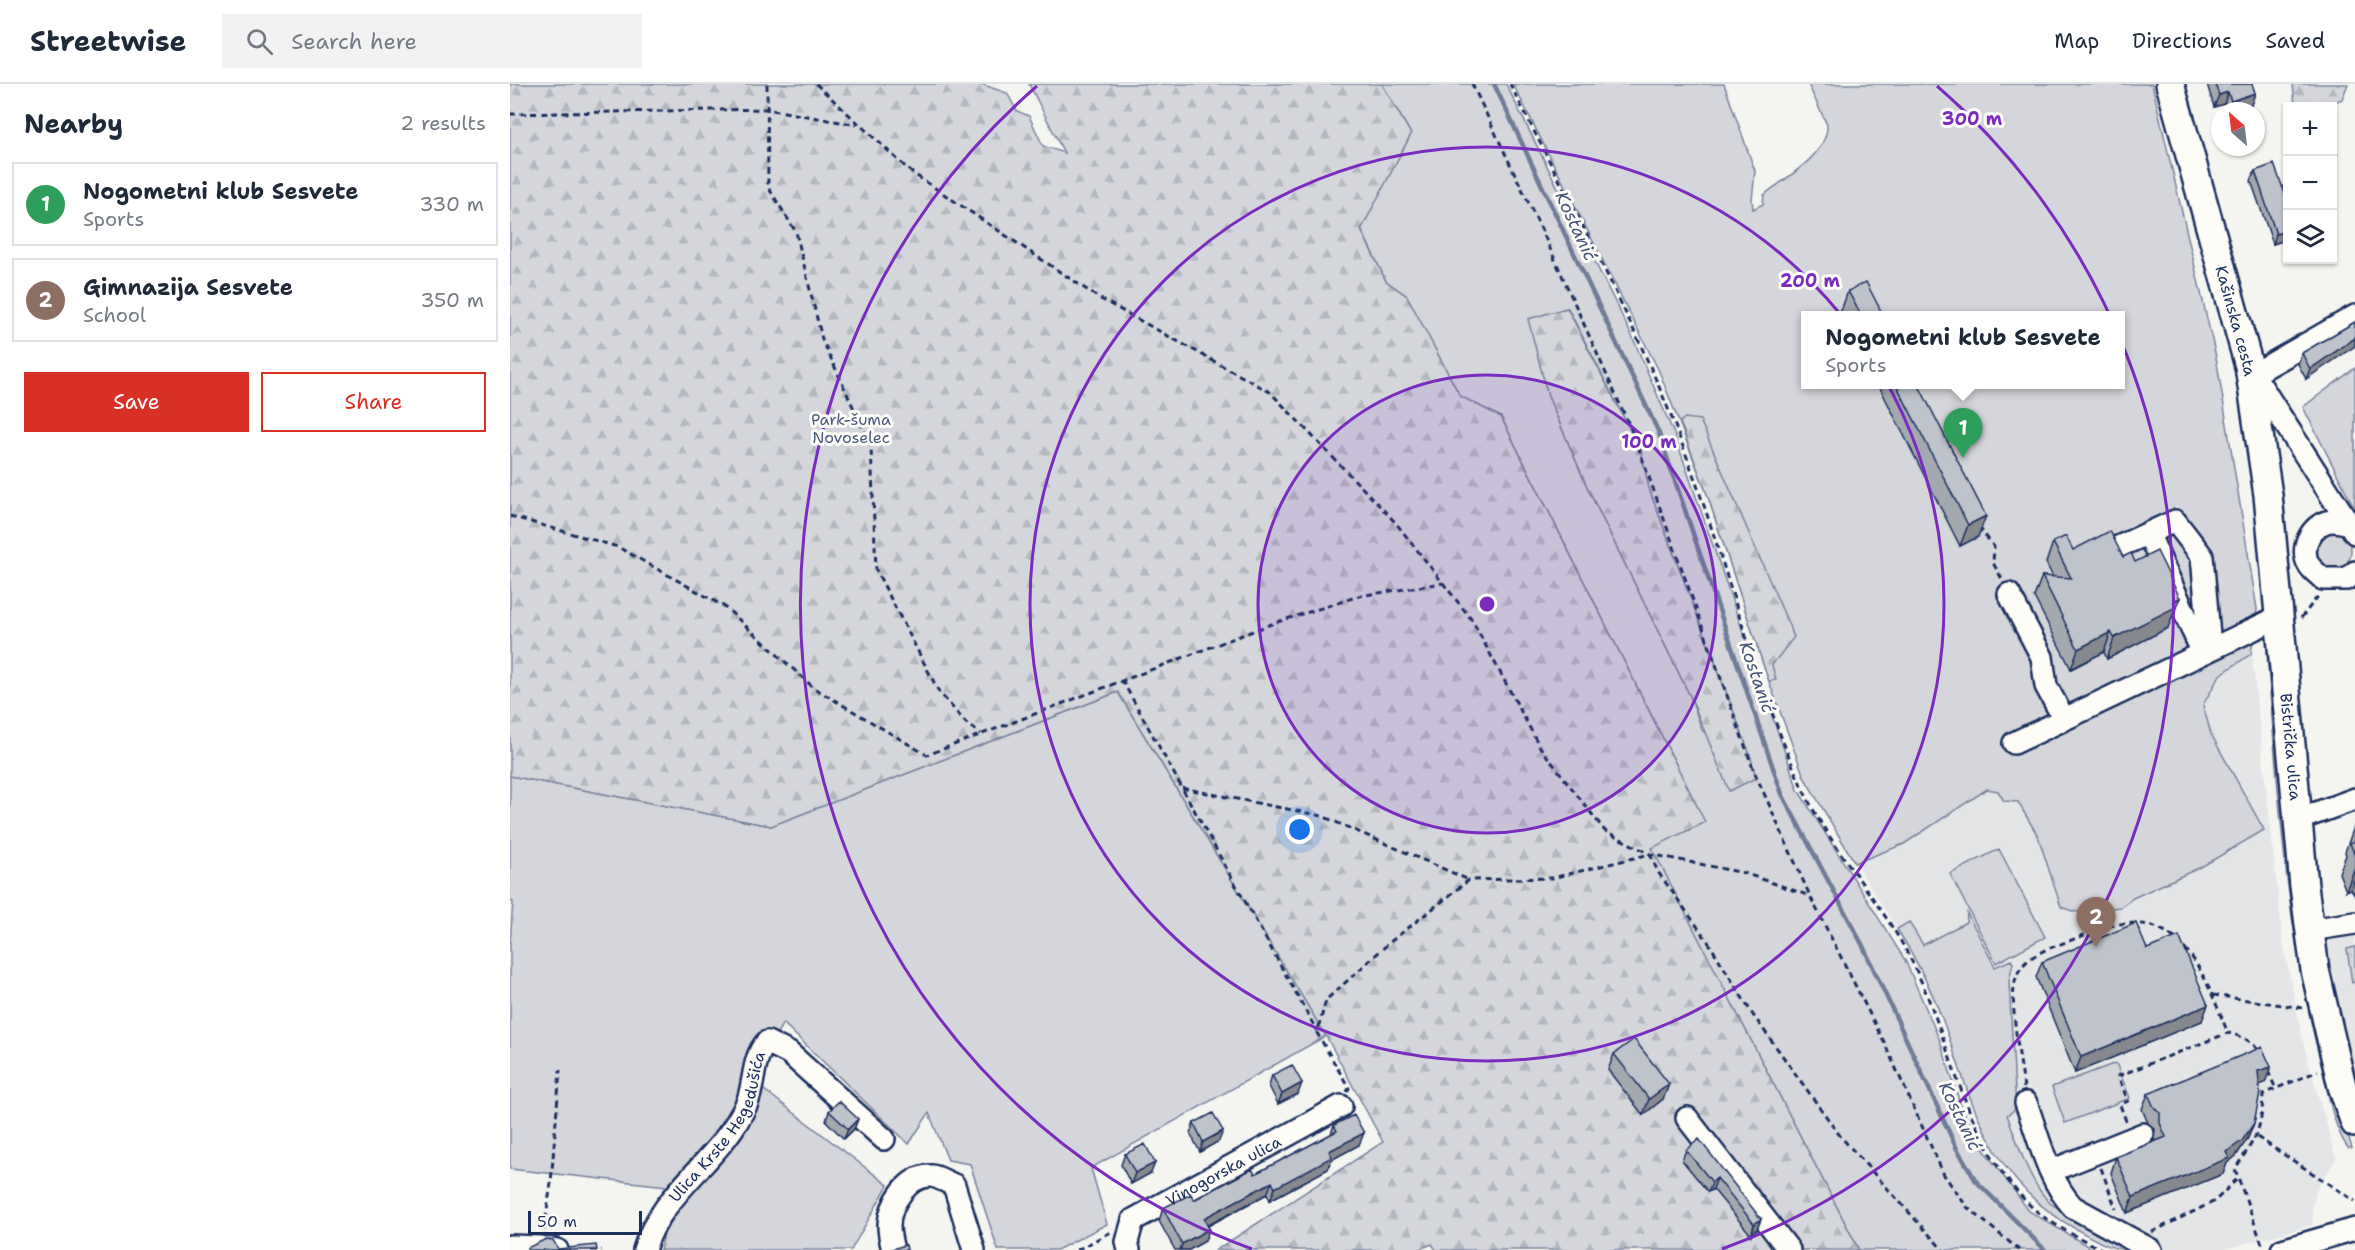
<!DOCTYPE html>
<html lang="en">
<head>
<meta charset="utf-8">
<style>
  body { margin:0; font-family:"Shantell Sans",sans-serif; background:#f2f2f3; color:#1f2937 }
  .controls { position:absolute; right:18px; top:18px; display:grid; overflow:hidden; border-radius:0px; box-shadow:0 2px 4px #0004 }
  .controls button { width:54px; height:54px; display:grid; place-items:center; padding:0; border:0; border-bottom:2px solid #e0e1e3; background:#fff; color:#1f2937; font:30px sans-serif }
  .compass { position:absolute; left:1701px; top:18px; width:54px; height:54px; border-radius:50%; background:#fff; box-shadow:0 2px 4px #0004; rotate:332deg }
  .scale { position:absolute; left:18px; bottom:15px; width:114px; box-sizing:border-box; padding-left:6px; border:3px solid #1b2f5e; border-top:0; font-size:16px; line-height:21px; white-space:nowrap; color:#1b2f5e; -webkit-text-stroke:4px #fdfcf7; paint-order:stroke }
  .you { position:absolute; left:790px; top:746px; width:21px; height:21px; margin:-15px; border:4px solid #fff; border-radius:50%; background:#1a73e8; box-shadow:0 0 0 9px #1a73e833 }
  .badge { display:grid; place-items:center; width:39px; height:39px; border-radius:50%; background:#d93025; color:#fff; font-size:20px; font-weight:700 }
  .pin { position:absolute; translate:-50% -50px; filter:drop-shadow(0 2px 3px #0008) }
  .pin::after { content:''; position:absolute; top:32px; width:21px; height:18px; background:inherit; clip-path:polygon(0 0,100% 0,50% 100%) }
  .popup { position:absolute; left:1291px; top:227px; width:324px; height:78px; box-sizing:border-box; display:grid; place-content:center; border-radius:0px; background:#fff; filter:drop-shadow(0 2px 4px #0005); font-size:20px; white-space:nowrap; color:#747a83 }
  .popup b { font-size:22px; color:#1f2937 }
  .popup::after { content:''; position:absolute; left:50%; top:100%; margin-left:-12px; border:12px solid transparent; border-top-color:#fff }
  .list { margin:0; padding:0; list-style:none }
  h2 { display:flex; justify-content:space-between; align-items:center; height:78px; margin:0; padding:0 24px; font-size:26px }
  h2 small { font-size:20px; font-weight:400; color:#747a83 }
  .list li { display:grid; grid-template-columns:39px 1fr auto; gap:18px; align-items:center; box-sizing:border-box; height:84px; margin:0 12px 12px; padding:0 12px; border:2px solid #e0e1e3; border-radius:0px }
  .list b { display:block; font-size:22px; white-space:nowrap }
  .list p { margin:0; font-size:20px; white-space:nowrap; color:#747a83 }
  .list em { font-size:20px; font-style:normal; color:#747a83 }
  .actions { display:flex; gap:12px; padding:18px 24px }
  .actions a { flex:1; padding:14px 0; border:2px solid #d93025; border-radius:0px; text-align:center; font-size:21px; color:#d93025 }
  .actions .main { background:#d93025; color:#fff }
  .icon { flex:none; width:33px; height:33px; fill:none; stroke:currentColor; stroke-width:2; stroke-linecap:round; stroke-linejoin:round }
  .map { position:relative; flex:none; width:1845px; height:1166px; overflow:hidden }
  header { display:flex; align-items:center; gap:36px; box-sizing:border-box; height:84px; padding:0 30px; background:#fff; border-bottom:2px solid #e0e1e3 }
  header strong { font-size:28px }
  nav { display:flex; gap:33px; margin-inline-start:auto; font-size:21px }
  .search { width:420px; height:54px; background:#f2f2f3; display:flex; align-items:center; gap:15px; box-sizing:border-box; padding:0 21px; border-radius:0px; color:#747a83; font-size:22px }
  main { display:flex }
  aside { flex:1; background:#fff }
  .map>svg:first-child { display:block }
</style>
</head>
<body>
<header>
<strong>Streetwise</strong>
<div class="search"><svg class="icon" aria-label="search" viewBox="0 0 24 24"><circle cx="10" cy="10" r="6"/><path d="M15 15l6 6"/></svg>Search here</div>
<nav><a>Map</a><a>Directions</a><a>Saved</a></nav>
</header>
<main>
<aside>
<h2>Nearby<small>2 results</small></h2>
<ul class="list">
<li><span class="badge" style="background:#2e9e5b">1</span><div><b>Nogometni klub Sesvete</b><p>Sports</p></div><em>330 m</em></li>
<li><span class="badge" style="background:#8d6e63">2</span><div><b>Gimnazija Sesvete</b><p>School</p></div><em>350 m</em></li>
</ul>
<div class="actions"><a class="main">Save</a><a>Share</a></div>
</aside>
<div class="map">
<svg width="1845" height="1166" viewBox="0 0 1845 1166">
  <defs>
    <pattern id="forest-firs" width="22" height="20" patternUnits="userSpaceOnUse" patternTransform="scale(1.5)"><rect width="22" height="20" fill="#d4d6db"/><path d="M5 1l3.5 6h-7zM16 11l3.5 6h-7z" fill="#b5b8be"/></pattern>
    <pattern id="park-crowns" width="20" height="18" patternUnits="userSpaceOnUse" patternTransform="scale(1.5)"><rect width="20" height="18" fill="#d4d6db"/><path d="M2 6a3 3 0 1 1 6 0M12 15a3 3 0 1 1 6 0" fill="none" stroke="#b5b8be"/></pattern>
  </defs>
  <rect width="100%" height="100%" fill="#f4f4f1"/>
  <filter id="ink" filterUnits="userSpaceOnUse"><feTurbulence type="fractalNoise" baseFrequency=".0167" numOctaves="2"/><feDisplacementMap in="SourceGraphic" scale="12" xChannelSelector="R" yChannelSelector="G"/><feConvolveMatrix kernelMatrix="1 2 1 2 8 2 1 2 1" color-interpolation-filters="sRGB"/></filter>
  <g filter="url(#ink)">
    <path fill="#e4e5e6" d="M1741 564 1773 859 1793 958 1826 1075 1807 1104 1802 1125 1803 1141 1711 1166H1604L1528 1121 1481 1061 1457 1010 1436 945 1401 867 1333 760Z
      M1845 829V1018L1811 860Z"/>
    <path fill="#d4d6db" stroke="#78829c" stroke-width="1.5" fill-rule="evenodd" d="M872 0H996L1122 252 1165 352 1288 706 1395 876 1430 957 1450 1019 1469 1059 1519 1127 1584 1166H1349L1141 763 1194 739 1187 722 991 333 950 312 897 212 876 197 851 145 901 50ZM1058 224 1131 367 1139 405 1240 671 1246 695 1192 646 1181 614 1079 407 1038 312 1019 235Z
      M1003 0H1214L1245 87 1242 116 1243 125 1253 120 1254 111C1275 94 1318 71 1317 41L1298 0H1642L1706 273 1747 525 1741 570 1710 591 1693 621 1701 650 1754 746 1691 783 1623 814 1611 823 1565 828 1551 823 1528 752 1508 718 1494 717 1488 707 1477 705 1394 760 1345 779 1294 693 1256 589 1197 410 1149 287ZM1296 232H1610V300H1296Z
      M1845 284V425L1793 323Z
      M1803 467a19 19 0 1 1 38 0a19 19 0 1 1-38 0Z
      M1762 565 1824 1007 1842 1064H1838C1823 1043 1819 1012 1813 987 1776 851 1768 709 1757 569Z
      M608 608 816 952 581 1084 597 1140 547 1166H488L460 1080 438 1076 419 1029 399 1060 273 939 240 995 378 1101 341 1166H150L155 1147 173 1118 157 1102 0 1085V858L3 818 0 817V692L261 742Z
      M1489 765 1535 853 1486 879 1440 790Z
      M1457 829 1485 883 1501 876 1503 879 1499 897 1506 1025 1497 1031C1509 1061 1518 1097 1541 1120L1625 1166C1599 1166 1588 1157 1566 1145 1485 1101 1465 1029 1437 948 1425 912 1407 876 1387 845L1399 838 1413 861 1456 838Z
      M1606 979 1620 1014 1555 1039 1542 1003Z"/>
    <path fill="url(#forest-firs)" stroke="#78829c" stroke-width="1.5" d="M0 0H471L497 9 507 27 519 32 533 62 554 69 519 0H872L901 50 851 146 876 197 897 212 950 312 991 333 1187 722 1195 738 1142 764 1349 1166H926L922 1160 907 1166H706L873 1058 816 952 608 608 261 742 0 692Z
      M1783 0H1838L1832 15 1815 22H1785Z
      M1057 224 1131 367 1139 405 1240 671 1246 694 1219 707 1181 614 1079 407 1038 312 1018 235Z
      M1175 334 1190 336 1284 553 1262 581 1266 596 1259 597 1256 589 1197 410 1170 338Z"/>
    <path fill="url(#park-crowns)" stroke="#78829c" stroke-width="1.5" d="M1845 863V898L1842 899 1837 865Z"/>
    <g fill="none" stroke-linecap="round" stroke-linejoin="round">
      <path stroke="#717c98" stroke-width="4.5" d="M984 0 1148 347 1272 710 1353 862 1446 1063 1466 1097 1535 1166"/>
      <g stroke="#1b2f5e" stroke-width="26">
        <g id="minor">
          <path d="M1742 288 1845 449"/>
          <path d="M1744 290 1845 232"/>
          <path d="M1838 439C1834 439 1828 437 1823 437 1804 437 1788 463 1799 481 1802 486 1809 491 1813 495H1837L1845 488"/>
          <path d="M1638 449 1692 567"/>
          <path d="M1606 464 1665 437 1692 472 1700 563"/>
          <path d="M1499 510 1532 573 1536 602 1554 635"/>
          <path d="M1504 659 1769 533"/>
          <path d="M1787 736 1845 715"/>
          <path d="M1800 846 1845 839"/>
          <path d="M1516 1019C1529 1054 1538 1096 1563 1123L1641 1166"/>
          <path d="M1177 1034 1279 1166"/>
          <path d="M1541 1087 1633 1050"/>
          <path d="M0 1162 31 1163 47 1166"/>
          <path id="s1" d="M134 1166C151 1108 213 1074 237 1019 245 999 242 973 257 958L279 969 374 1055"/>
          <path d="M383 1166C381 1158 379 1150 379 1142 379 1121 398 1090 422 1092 429 1093 438 1099 444 1101L464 1166"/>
          <path id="s2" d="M619 1166 617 1158 623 1136 831 1022"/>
          <path d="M1772 1166 1845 1145"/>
        </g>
      </g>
      <g stroke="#1b2f5e" stroke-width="32">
        <g id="major">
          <path id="s3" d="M1660 0 1739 282 1758 411 1794 802 1805 886 1832 1002 1845 1039"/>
        </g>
      </g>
      <path stroke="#1b2f5e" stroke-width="3" stroke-dasharray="6 4.5" stroke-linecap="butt" d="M257 0 258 103 286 148 312 255 361 362 366 486 429 608 456 639 471 650
        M306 0 401 88 589 214 760 308 885 438 962 536 1030 663 1095 747 1140 770 1234 789 1300 812
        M962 0 1033 149 1125 354 1244 687 1300 812 1374 958 1434 1091 1457 1123 1509 1166
        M1000 0C1057 113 1119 225 1165 342 1212 460 1240 586 1291 701 1318 762 1367 812 1398 870 1443 954 1451 1058 1524 1125 1543 1142 1570 1154 1593 1166
        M0 30 257 25 347 41
        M0 432 108 463 215 523 304 604 417 671 764 539 849 512 933 499
        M1469 443 1484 463 1483 479 1492 495
        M1791 534 1809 511
        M612 596 807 947
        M672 704 812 732 959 796
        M1703 911 1793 924
        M1758 987 1766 1005
        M1514 1004C1511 978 1498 916 1506 894 1512 873 1537 865 1556 858 1571 853 1588 844 1604 841 1676 827 1696 897 1718 949
        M837 1008 839 1004 807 949 816 916 879 859 959 796 1042 794 1140 770 1148 788 1197 856 1243 931 1331 1053 1433 1166
        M1616 1037 1610 1021 1618 1017 1608 992 1718 949C1731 952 1742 956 1749 968
        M1747 1053 1845 1117
        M1591 1084 1606 1125
        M34 1146 41 1099 50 986
        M1642 1148 1705 1117 1728 1094
        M1752 1160 1725 1085C1745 1054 1752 1048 1753 1010L1808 987
        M81 1166H92
        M567 1166 603 1147"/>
      <use href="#minor" stroke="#fdfcf7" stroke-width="21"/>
      <use href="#major" stroke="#fdfcf7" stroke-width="27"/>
    </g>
    <path fill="#a4a8af" stroke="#1b2f5e" stroke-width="1.5" d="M1697 0H1742L1745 9 1741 21 1723 27H1716L1714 20 1704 23Z
      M1745 87 1778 118V155L1763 160 1741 97Z
      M1338 207 1373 231H1333L1331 227Z
      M1845 238 1796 295 1788 280 1792 269Z
      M1368 300H1408L1468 453 1450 462Z
      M1543 458 1563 466 1613 473 1625 478 1663 534 1661 535 1658 544 1597 575 1594 568 1561 585 1524 513 1532 492 1543 493 1536 479Z
      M1845 740V811L1841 805 1836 807 1829 789 1836 771 1835 768Z
      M1637 865 1692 937 1565 989 1526 893 1532 878Z
      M1104 970 1159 1000 1153 1015 1133 1031 1098 986Z
      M762 991 788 1010 768 1020 759 1002Z
      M1755 999 1750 1000 1744 1039 1738 1054 1726 1072 1717 1079 1713 1090 1617 1129 1601 1089 1606 1073 1645 1057 1644 1055 1645 1045 1638 1039 1632 1025 1638 1010Z
      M319 1027 348 1035 344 1045 334 1055 316 1037Z
      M684 1039 709 1057 690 1068 680 1049Z
      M824 1041 849 1061 821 1076 818 1085 760 1116 757 1110 698 1142 699 1145 695 1157 679 1166H665L649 1137 653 1124 684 1116 745 1090 821 1050Z
      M1176 1066 1251 1135 1247 1145 1241 1151 1203 1105 1198 1108 1172 1076Z
      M615 1070 641 1089 621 1100 611 1081Z"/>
    <path fill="#86888f" stroke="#1b2f5e" stroke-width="1.5" d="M1718 8 1714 20 1704 23 1709 11Z
      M1745 9 1741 21 1723 27H1717L1721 17Z
      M1827 71 1823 81H1822V72Z
      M1778 146V155L1763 160 1766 150Z
      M1845 254V262L1796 295 1800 285Z
      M1476 432 1468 453 1450 462 1458 441Z
      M1670 514 1658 544 1597 575 1604 554 1663 517Z
      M1601 548 1594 568 1561 585 1568 565Z
      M1845 783V794L1841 805 1836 807Z
      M1698 921 1692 937 1565 989 1571 973Z
      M1761 983 1755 999 1743 1003 1748 987Z
      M792 999 788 1010 768 1020 772 1010Z
      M1159 1000 1153 1015 1133 1031 1139 1015Z
      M348 1035 344 1045 334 1055 338 1045Z
      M1744 1039 1738 1054 1726 1072 1717 1079 1713 1090 1617 1129 1623 1113 1716 1068Z
      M713 1047 709 1057 690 1068 693 1058Z
      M854 1049 849 1061 821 1076 818 1085 760 1116 765 1104 819 1067Z
      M645 1079 641 1089 621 1100 625 1089Z
      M1207 1094 1203 1105 1198 1108 1202 1098Z
      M762 1098 757 1110 689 1146 694 1134Z
      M1251 1135 1247 1145 1241 1151 1244 1140Z
      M699 1145 695 1157 679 1166H670L672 1160Z"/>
    <path fill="#bfc3cc" stroke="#1b2f5e" stroke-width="1.5" d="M1705 0H1742L1745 9 1721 17 1718 8 1709 11Z
      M1822 57 1827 71 1822 72Z
      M1764 80 1778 118V146L1766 150 1745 87Z
      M1356 198 1373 231H1351L1338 207Z
      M1845 238V254L1800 285 1792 269Z
      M1386 300H1408L1476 432 1458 441Z
      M1600 447 1613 473 1621 469 1625 478 1647 467 1670 514 1663 517 1666 523 1604 554 1601 548 1568 565 1532 492 1561 494 1543 458 1556 452 1563 466Z
      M1845 757V772L1840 759Z
      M1626 839 1637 865 1669 852 1698 921 1571 973 1532 878Z
      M1124 955 1159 1000 1139 1015 1104 970Z
      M1752 963 1761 983 1748 987 1750 1009 1744 1039 1732 1057 1716 1068 1719 1074 1623 1113 1606 1073 1656 1053 1650 1039V1029L1644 1023 1638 1010Z
      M782 981 792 999 772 1010 762 991Z
      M329 1017 348 1035 338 1045 319 1027Z
      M703 1029 713 1047 693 1058 684 1039Z
      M844 1031 854 1049 819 1067 822 1073 765 1104 762 1098 694 1134 699 1145 672 1160 653 1124 681 1110 684 1116 742 1085 745 1090 827 1047 824 1041Z
      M1189 1055 1251 1135 1244 1140 1207 1094 1202 1098 1176 1066Z
      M635 1060 645 1079 625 1089 615 1070Z
      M36 1155 43 1156 48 1165 86 1161 87 1166H18L17 1164Z
      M396 1161 397 1166H378Z"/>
  </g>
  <circle cx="977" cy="520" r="229" fill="#7b2cbf" fill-opacity=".12"/>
  <g fill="none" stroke="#7b2cbf" stroke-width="3">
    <circle cx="977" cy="520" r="229"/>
    <circle cx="977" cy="520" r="457"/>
    <path d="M742 1165A686 686 0 0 1 527 2M1427 2A686 686 0 0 1 1212 1165"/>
  </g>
  <g text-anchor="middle" stroke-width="6" stroke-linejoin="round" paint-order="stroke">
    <g font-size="16" fill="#1b2f5e" stroke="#fdfcf7">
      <text dy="6" stroke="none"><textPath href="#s3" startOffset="246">Kašinska cesta</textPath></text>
      <text dy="6" stroke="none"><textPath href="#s3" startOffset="676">Bistrička ulica</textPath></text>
      <text dy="6" stroke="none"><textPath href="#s1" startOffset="146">Ulica Krste Hegedušića</textPath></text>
      <text dy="6" stroke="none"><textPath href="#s2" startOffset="134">Vinogorska ulica</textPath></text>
    </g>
    <g font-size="16" fill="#49597d" stroke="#fdfcf7">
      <text x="341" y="341">Park-šuma<tspan x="341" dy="18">Novoselec</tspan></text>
    </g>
    <g font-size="18" font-style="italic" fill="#46567b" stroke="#fdfcf7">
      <text transform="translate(1066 142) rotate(65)" y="6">Kostanić</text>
      <text transform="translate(1247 593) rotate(71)" y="6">Kostanić</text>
      <text transform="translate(1450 1032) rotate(64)" y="6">Kostanić</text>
    </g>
  </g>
  <circle cx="977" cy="520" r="9" fill="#7b2cbf" stroke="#fdfcf7" stroke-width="3"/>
  <g font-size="18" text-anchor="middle" font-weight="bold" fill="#7b2cbf" stroke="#fdfcf7" stroke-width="6" stroke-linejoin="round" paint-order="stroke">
    <text x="1462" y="41">300 m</text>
    <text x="1300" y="203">200 m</text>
    <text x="1139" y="364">100 m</text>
  </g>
</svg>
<div class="controls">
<button>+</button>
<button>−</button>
<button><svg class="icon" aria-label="layers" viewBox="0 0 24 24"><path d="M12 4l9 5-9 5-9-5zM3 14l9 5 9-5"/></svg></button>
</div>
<svg class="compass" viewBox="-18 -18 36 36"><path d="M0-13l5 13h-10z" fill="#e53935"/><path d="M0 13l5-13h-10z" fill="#747a83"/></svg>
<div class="scale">50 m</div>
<div class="you"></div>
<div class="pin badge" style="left:1453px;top:374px;background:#2e9e5b">1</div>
<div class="popup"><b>Nogometni klub Sesvete</b>Sports</div>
<div class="pin badge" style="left:1586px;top:863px;background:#8d6e63">2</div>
</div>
</main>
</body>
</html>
